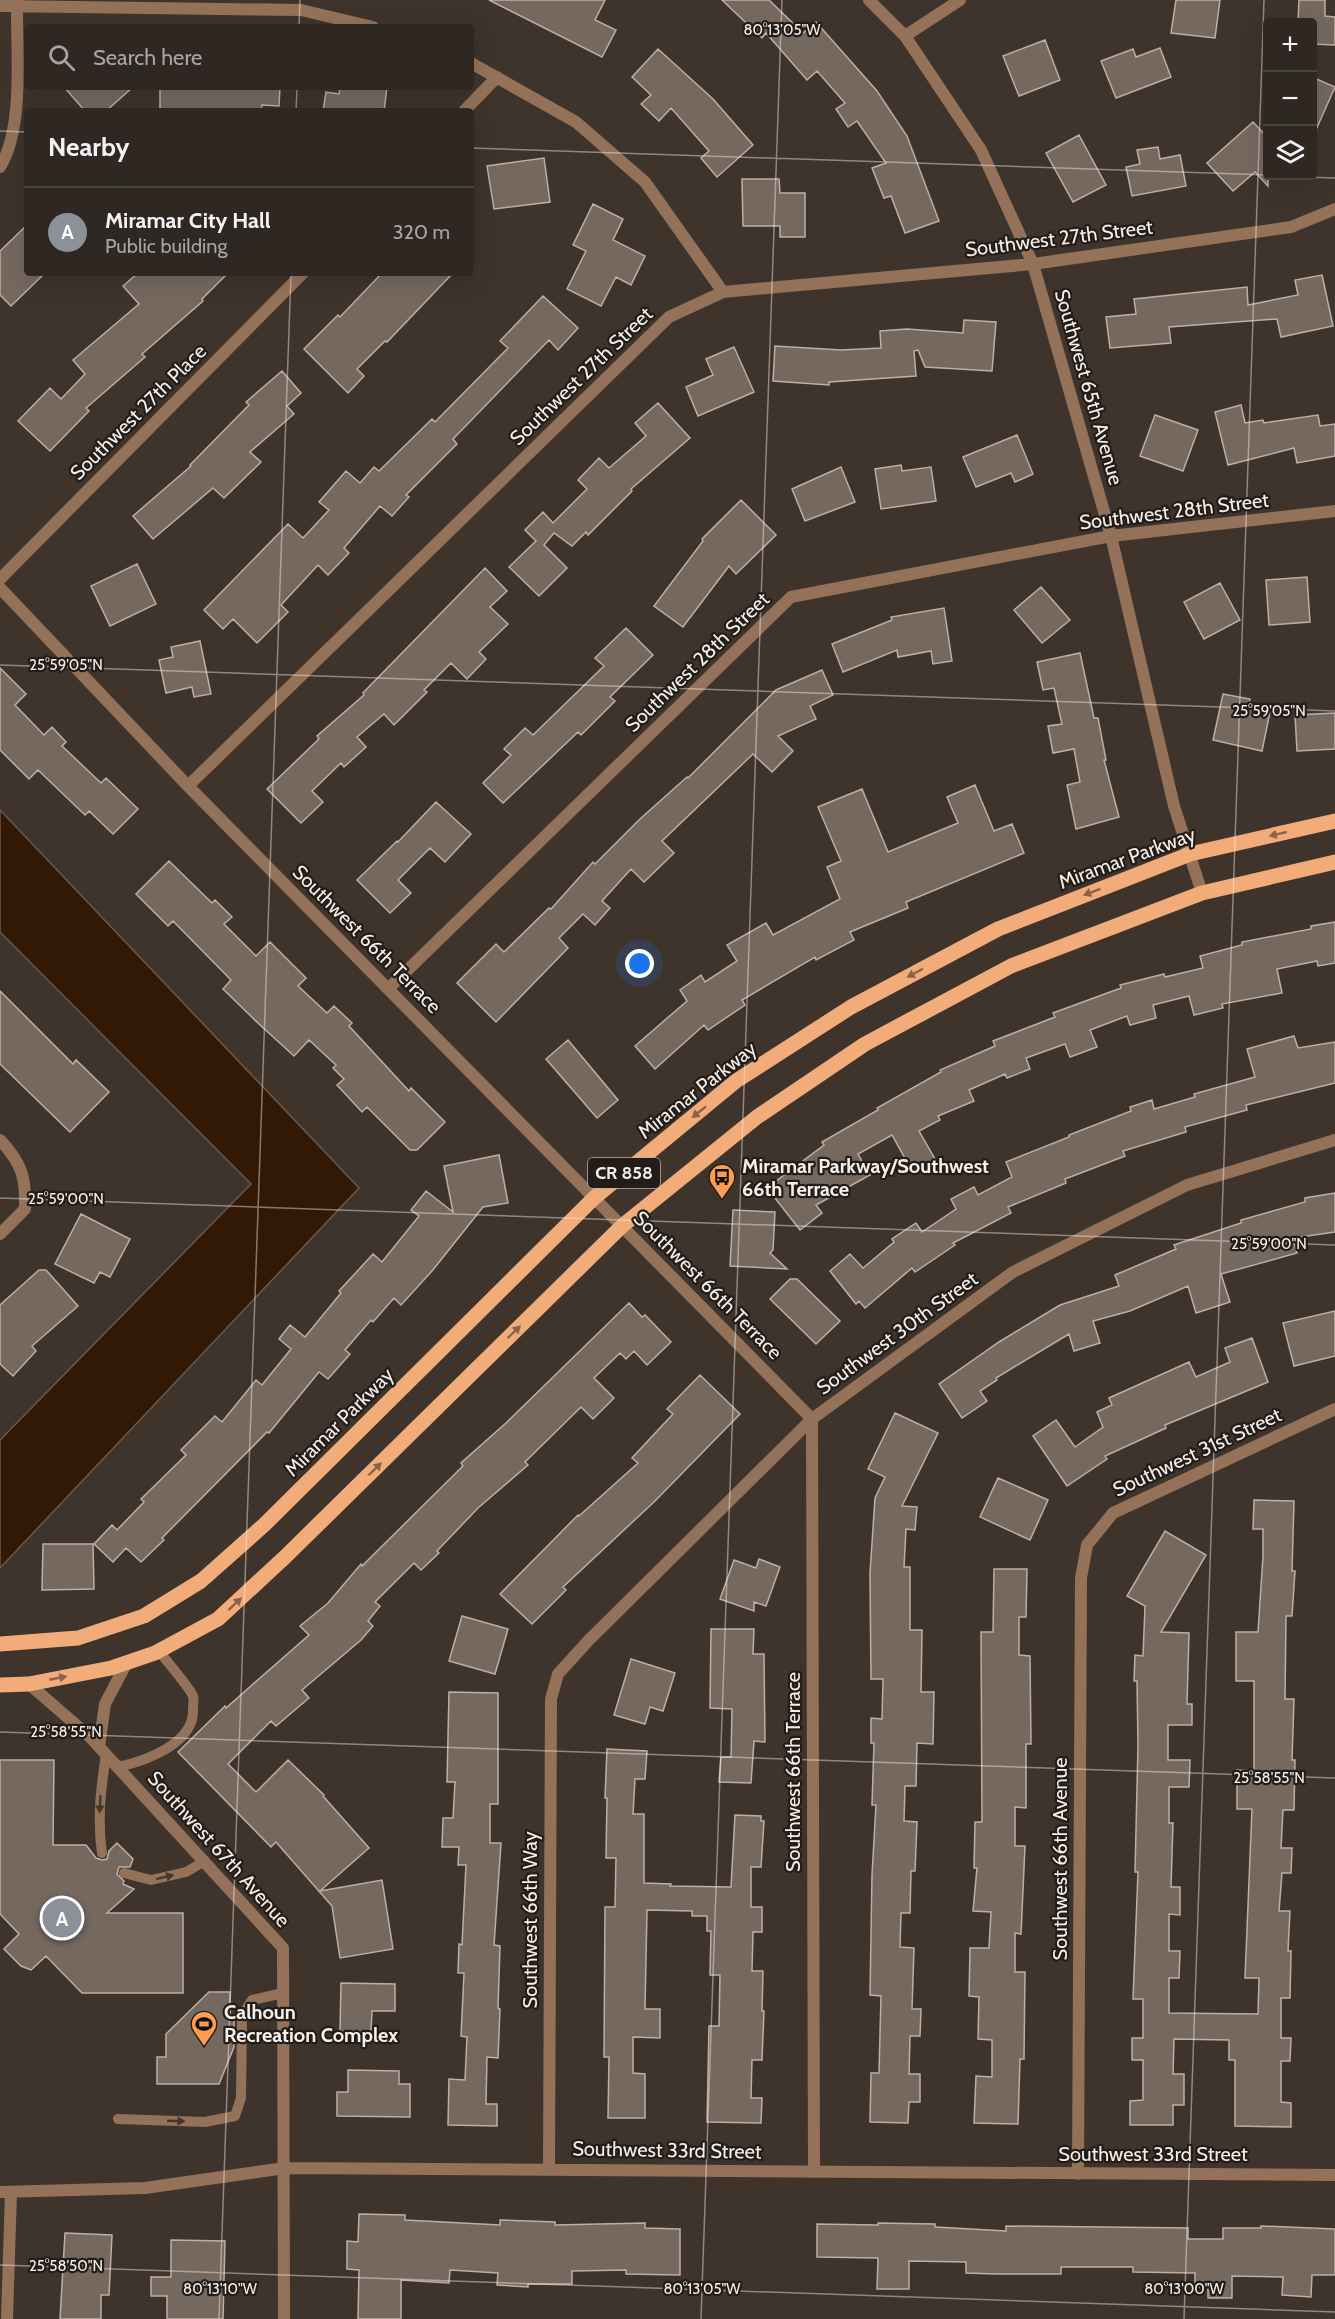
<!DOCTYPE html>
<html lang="en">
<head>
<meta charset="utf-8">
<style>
  body { margin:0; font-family:Cabin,sans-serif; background:#372f2a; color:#f1f3f6 }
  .controls { position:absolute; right:18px; top:18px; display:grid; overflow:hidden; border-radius:6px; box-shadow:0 6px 24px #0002 }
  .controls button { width:54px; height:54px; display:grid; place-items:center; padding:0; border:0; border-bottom:2px solid #4a443f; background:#2f2721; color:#f1f3f6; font:30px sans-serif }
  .you { position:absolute; left:640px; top:964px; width:21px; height:21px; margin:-15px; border:4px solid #fff; border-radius:50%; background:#1a73e8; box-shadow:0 0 0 9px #1a73e833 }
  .badge { display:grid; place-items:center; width:39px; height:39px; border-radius:50%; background:#8c9099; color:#fff; font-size:20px; font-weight:700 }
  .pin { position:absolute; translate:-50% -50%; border:3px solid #fff; box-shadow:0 2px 6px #0006 }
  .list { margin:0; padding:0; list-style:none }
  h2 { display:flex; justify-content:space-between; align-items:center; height:78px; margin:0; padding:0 24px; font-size:26px }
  h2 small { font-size:20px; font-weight:400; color:#a7a5a5 }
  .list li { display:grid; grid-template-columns:39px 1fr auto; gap:18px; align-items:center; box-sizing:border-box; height:90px; padding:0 24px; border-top:2px solid #4a443f }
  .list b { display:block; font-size:22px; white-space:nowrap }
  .list p { margin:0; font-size:20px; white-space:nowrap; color:#a7a5a5 }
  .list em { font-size:20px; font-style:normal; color:#a7a5a5 }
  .icon { flex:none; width:33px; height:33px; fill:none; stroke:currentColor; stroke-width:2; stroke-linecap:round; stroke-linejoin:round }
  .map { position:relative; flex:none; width:1335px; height:2319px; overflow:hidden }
  .search { position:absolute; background:#2f2721; box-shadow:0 6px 24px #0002; left:24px; top:24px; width:450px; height:66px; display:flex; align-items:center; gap:15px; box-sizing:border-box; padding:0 21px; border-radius:6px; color:#a7a5a5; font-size:22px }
  .panel { position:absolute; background:#2f2721; box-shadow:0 6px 24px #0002; left:24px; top:108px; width:450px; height:168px; border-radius:6px }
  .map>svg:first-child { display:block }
</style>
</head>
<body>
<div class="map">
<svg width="1335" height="2319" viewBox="0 0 1335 2319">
  <rect width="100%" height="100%" fill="#3f342c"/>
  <path fill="#321906" stroke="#6d594a" stroke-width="1.5" d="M0 810 359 1188 0 1568V1440L251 1184 0 932Z"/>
  <path fill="#75685f" stroke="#bdafa6" stroke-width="1.5" d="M489 0H605L595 20 616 30 602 57Z
    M722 0H769L803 33 816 22 877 91 907 136 939 221 905 233 891 196 884 198 872 168 886 163 857 121 848 127 836 109 845 103 817 71 807 80 766 33 762 38Z
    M1176 0H1220L1215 38 1171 33Z
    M1299 0H1325V16L1335 17V45L1312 44V22H1298Z
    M1045 40 1060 80 1019 96 1003 56Z
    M1160 48 1171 77 1116 98 1101 61 1133 49 1136 57Z
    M658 49 713 99 753 145 717 177 701 158 709 151 671 108 659 121 641 104 651 95 632 77Z
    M1312 77 1335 87 1312 139Z
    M64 87H133L106 111H85Z
    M160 87H280L279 106 262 105 261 111H239V109H160Z
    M340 87H387L384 111H323L326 92 339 94Z
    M1253 122 1268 138V186L1255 172 1233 191 1207 163Z
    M1079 135 1106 185 1073 202 1046 153Z
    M1158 147 1160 159 1180 155 1186 186 1132 196 1126 167 1140 164 1137 150Z
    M544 158 550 202 494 209 487 166Z
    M742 179H779L780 193H805V237H780V226H743Z
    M593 204 623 219 613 240 645 256 631 285 616 277 601 306 567 289 586 251 573 245Z
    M27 225V273H45L11 306 0 295V251Z
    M138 273H228L202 299 203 301 142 354 145 357 86 408 89 411 50 451 18 421 50 388 61 399 85 374 73 360 139 304 123 286Z
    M382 273H453L387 342 385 341 357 369 364 376 348 393 304 349 338 315 340 317Z
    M1322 275 1333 326 1281 337 1277 319 1169 327 1171 343 1110 348 1106 317 1136 314 1134 299 1247 287 1248 305 1298 295 1295 280Z
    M543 296 578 328 558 350 549 340 453 439 457 444 406 495 409 497 392 516 380 506 344 548 349 553 328 575 318 565 281 605 288 612 257 643 233 619 223 629 204 610 288 524 303 538 329 510 319 502 346 471 360 483 374 467 379 471 432 419 435 422 508 348 500 341Z
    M964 320 996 322 992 371 925 367 918 350 914 351 916 376 829 382V385L773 381 775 346 841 350 881 348 880 331 907 329 963 333Z
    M734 347 754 392 698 416 686 387 713 375 706 359Z
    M282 371 301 393 287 406 294 414 250 452 261 462 224 498 213 488 153 539 133 516 191 466 190 465 249 405 246 402Z
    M658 403 690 438 631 489 632 491 588 535 586 532 572 546 554 533 544 545 567 568 539 596 509 567 536 541 525 530 543 512 553 523 587 489 578 480 599 458 609 468 646 436 635 423Z
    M1241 405 1245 423 1263 420 1264 423 1318 415 1320 426 1335 424V456L1297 463 1294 448 1228 465 1215 412Z
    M1155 415 1198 430 1183 471 1140 456Z
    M1017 435 1033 474 1015 482 1011 473 976 487 963 457Z
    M901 465 902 471 931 467 936 501 881 509 875 469Z
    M841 467 855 502 805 521 792 489Z
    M741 500 776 535 736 574 729 566 683 627 654 606 703 541 702 539Z
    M137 564 156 604 110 626 91 586Z
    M485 568 507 591 490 607 508 624 479 652 486 659 467 679 451 663 424 690 427 692 394 725 384 714 357 737 366 747 344 767 341 763 312 791 323 802 301 823 267 789 319 739 317 736 364 695 363 693Z
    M1307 577 1310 622 1269 625 1266 580Z
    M1220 583 1240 620 1204 639 1184 602Z
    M1041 587 1070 620 1042 643 1014 610Z
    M944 608 952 661 933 664 931 651 898 657 897 650 843 672 832 644 892 620 891 617Z
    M626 628 653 655 610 697 615 701 581 735 578 732 503 803 483 783 511 755 504 749 525 728 533 735 604 666 595 658Z
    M200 641 211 694 194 697 192 687 166 693 159 660 173 657 171 647Z
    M1080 653 1094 718H1098L1106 760H1104L1119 817 1076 829 1067 785 1080 782 1074 749 1053 753 1048 726 1062 724 1054 688 1043 690 1037 662Z
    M0 668 26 694 15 705 44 735 52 727 66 742 62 746 101 783 106 778 138 809 113 834 89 811 85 815 38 770 29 779 0 750Z
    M822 670 833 695 810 706 816 719 778 736 793 751 772 772 753 754 662 841 674 853 644 882 631 869 602 901 610 908 595 925 583 914 559 938 568 948 496 1022 457 983 496 944 504 952 549 908 551 909 593 862 595 864 640 819 687 777 688 778 776 690Z
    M1223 694 1250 699 1249 708 1270 712 1262 751 1213 740Z
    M1335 713V749L1297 751 1295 715Z
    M975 785 994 831 1012 824 1024 853 906 902 908 908 850 932 854 940 816 960 815 957 742 1000 745 1005 708 1030 704 1025 655 1069 635 1046 687 1001 680 990 701 975 705 982 737 961 727 945 766 923 773 935 840 899 827 867 841 861 818 807 862 789 888 852 958 823 947 797Z
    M436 802 471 834 445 862 430 848 398 880 411 893 390 913 357 880 397 841 398 842Z
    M169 861 212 903 215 900 232 917 224 924 256 956 270 942 306 978 298 986 327 1013 334 1006 352 1023 349 1026 409 1091 411 1088 445 1122 417 1150H410L367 1107 362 1112 337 1085 344 1079 333 1068 336 1065 309 1040 294 1056 259 1024 223 989 231 980 173 921 168 926 136 894Z
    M1335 922V963L1318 966 1317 961 1277 969 1282 993 1222 1004 1223 1008 1194 1015 1189 996 1153 1005 1156 1018 1130 1025 1127 1016 1090 1030 1097 1047 1070 1057 1065 1044 1026 1058 1030 1069 1007 1078 1005 1074 969 1090 974 1101 938 1116 940 1120 919 1131 935 1159 912 1171 892 1135 858 1154 870 1175 816 1205 822 1213 800 1230 767 1188 824 1145 822 1142 878 1110 877 1108 941 1072 940 1070 995 1046 993 1041 1055 1017 1053 1013 1121 988 1120 985 1164 974 1165 977 1203 968 1200 956 1242 945V942L1311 929V926Z
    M0 991 73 1064 76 1060 109 1092 70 1132 0 1064Z
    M1294 1036 1298 1048 1335 1042V1083L1246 1105 1247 1110 1185 1127 1186 1132 1123 1151 1125 1156 1065 1179 1066 1183 1008 1207 1011 1213 953 1243 955 1245 915 1272 912 1268 865 1308 859 1301 856 1304 830 1271 850 1254 863 1268 894 1242 892 1239 916 1223 922 1232 956 1209 951 1199 974 1187 978 1195 1012 1177 1006 1162 1069 1137V1135L1131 1111 1130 1107 1152 1100 1154 1109 1195 1097 1194 1094 1255 1077 1247 1049Z
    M568 1040 618 1100 597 1118 546 1059Z
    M499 1155 508 1203 483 1207 432 1271 401 1305 394 1298 373 1322 371 1320 345 1350 350 1354 328 1379 319 1372 269 1433 267 1432 162 1538 164 1540 141 1562 126 1548 113 1562 94 1544 112 1525 117 1530 144 1502 141 1499 186 1455 181 1450 215 1416 222 1422 256 1380 262 1385 291 1349 279 1339 290 1325 305 1337 341 1293 339 1291 373 1254 382 1262 419 1216 411 1210 426 1191 453 1212 444 1166Z
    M1335 1193V1232L1293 1238 1297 1253 1221 1274 1230 1302 1196 1313 1188 1286 1130 1311 1093 1321 1100 1343 1074 1351 1069 1334 996 1378 997 1380 980 1391 987 1401 962 1418 939 1384 999 1342 1060 1305 1119 1286 1115 1275 1176 1249 1174 1245 1241 1223V1220L1305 1202V1198Z
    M733 1210 775 1212 773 1250 770 1253 787 1269 730 1266Z
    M81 1214 130 1239 110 1277 100 1272 94 1283 55 1264Z
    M39 1270H46L78 1306 32 1346 36 1351 13 1376 0 1364V1305Z
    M790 1279H797L840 1321 816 1344 770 1299Z
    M629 1303 642 1317 645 1315 671 1342 647 1365 634 1351 626 1359 620 1353 594 1378 614 1398 593 1419 581 1407 525 1462 528 1465 478 1508 437 1551 439 1553 421 1570 414 1563 375 1602 380 1606 368 1621 373 1626 361 1640 302 1690 309 1698 276 1726 271 1721 228 1764 256 1792 288 1760 324 1795 323 1796 369 1848 320 1891 382 1880 393 1949 340 1958 332 1906 276 1842 271 1847 178 1752 225 1706 226 1708 309 1635 300 1626 328 1603 361 1564 362 1566 463 1466 461 1463 506 1423Z
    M1335 1311V1356L1294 1366 1283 1323Z
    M1252 1338 1268 1382 1165 1425 1166 1428 1105 1456 1107 1459 1067 1486 1033 1436 1056 1420 1075 1447 1103 1427 1097 1412 1112 1405 1109 1398 1189 1362 1196 1377 1230 1362 1225 1348Z
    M700 1375 740 1414 655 1501 563 1587 566 1590 532 1624 500 1594 578 1515 579 1516 638 1463 632 1458 673 1414 667 1409Z
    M895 1413 938 1433 902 1506 917 1507 915 1530 906 1529 904 1567H910V1630H922L921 1692H934L933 1744 917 1743 916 1786H905L904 1821 917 1822 915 1871H911L910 1913H901L900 1947 914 1948 912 2009H921L920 2036H910L909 2074H920V2102H909L908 2123 870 2122 871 2073H879L881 1996 870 1995 872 1875 876 1805H872L874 1743H871V1718L882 1719 883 1679H871L870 1573 875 1498 885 1477 868 1469Z
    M998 1478 1048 1500 1030 1540 980 1517Z
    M1254 1500 1294 1501 1292 1571H1295L1292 1616H1286L1285 1699H1294L1292 1760H1295L1294 1810H1283L1281 1848H1292L1291 1873H1282L1279 1911H1290L1288 1951H1291L1290 1998H1281V2038H1291L1290 2061H1281V2102L1291 2103V2127L1235 2126V2060H1229V2040L1174 2039 1173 2074H1184V2105H1173V2125H1130V2101L1143 2100V2060H1132V2038H1143V1999H1133L1138 1872H1135L1138 1745 1137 1681H1134L1135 1655 1143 1656 1145 1606 1127 1596 1165 1531 1206 1555 1161 1632 1189 1633 1187 1704H1192V1725H1168V1760H1190L1189 1787H1169V1823H1173L1171 1887H1180V1915L1169 1914V1951H1180L1179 1978H1169V2013L1258 2014 1259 1978H1245L1252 1809H1237V1770L1254 1771V1681H1236V1632H1258L1263 1556V1529H1253Z
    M43 1544H93L94 1589 42 1590Z
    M759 1559 780 1567 766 1606 754 1602V1611L720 1599 734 1560 756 1568Z
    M994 1569H1027L1026 1617H1019V1655L1030 1656 1031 1744H1026V1808L1015 1807V1846H1025L1021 1934 1015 1933V1972H1025L1024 2059H1020L1018 2124 974 2123 976 2076 992 2077V2040L978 2039 979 1997 969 1996 970 1948H989L991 1912 973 1911 977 1868H974L975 1822H982L981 1632H993Z
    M462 1616 508 1629 495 1674 449 1661Z
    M711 1629H754L753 1654H764L765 1742 754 1741 751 1783 719 1782 721 1757H731L732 1709 710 1708Z
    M631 1659 675 1673 663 1711 650 1707 645 1724 614 1715Z
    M449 1692 498 1693V1804H490V1843H501L494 1945 500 1946 498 2008 500 2009 498 2058 487 2057 486 2104H497V2126L448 2125 449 2079 465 2080 467 2037 461 2036 464 1973H458L459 1944 462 1945 466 1865H458L459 1847H442L443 1818H453L455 1782H447Z
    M607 1749 647 1751 645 1779H635L633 1814H644V1883L671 1884 670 1886 731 1887 735 1815 761 1816V1821H764L761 1867H751V1907H762V1932H753L752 1971H763L762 2011H764L762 2060H752L751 2098H762L761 2123 707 2122 709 2026H719L720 1975H710L711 1931H707V1916H692V1911L647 1910 645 2009H660V2038L633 2037V2073L645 2074V2118H608L609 2057H604L605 1907H615L616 1858H606L607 1798H605Z
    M0 1760H54L53 1845H86L96 1858 102 1860 107 1859 109 1851 117 1843 133 1859 130 1867H119L117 1874 124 1881 123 1884 134 1889 107 1913H183V1993H82L46 1956 31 1970 21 1966 4 1949 19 1934 0 1914Z
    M341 1983 395 1984V2011H372L371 2031H340Z
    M209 1992H230V2018L234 2019V2047L219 2084H157V2057H166V2034Z
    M348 2070 399 2071V2084H410V2117L337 2116V2092H348Z
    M359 2214 405 2215V2220L500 2225V2220L555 2222V2225L645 2223V2228L680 2229V2275L626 2274V2270L572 2271V2284H528V2287L497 2285 498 2273 450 2270 449 2283 401 2280V2319H358L359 2270 347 2269V2241L358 2242Z
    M878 2223 935 2224V2227L1006 2231V2226L1188 2228V2239H1223V2228H1261V2226L1335 2229V2275H1312L1311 2297 1282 2295 1283 2277 1232 2276V2298H1208V2287H1195V2273L1133 2272V2267H1061V2274H996L966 2273V2262L909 2261V2289H877L878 2258 817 2257V2224L878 2225Z
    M65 2233 112 2235 109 2295H101V2319H60Z
    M171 2240 225 2241 223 2319H167V2296H151V2277H171Z"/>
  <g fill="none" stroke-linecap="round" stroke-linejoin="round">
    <path stroke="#94725a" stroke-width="10" d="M118 1767C145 1761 194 1744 193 1710 193 1706 194 1700 193 1696 188 1685 167 1662 159 1651
      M102 1853C97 1819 101 1788 106 1754
      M124 1873 151 1880 186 1872 205 1861
      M118 2119 205 2122 235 2116 241 2098 242 2016 252 2000 283 1993"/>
    <path stroke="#94725a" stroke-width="12" d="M869 0 905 36 981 150 1033 264 1111 536 1174 806 1202 893
      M0 6 301 10 373 27
      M905 36 960 0
      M471 63 576 122 645 182 723 292
      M464 111 497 77
      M0 167C25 127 16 48 17 0
      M0 579 303 273
      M0 588 188 786 812 1419 814 2172
      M188 786 669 317 723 292 1033 264 1291 227 1335 209
      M389 988 791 597 1111 536 1335 511
      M0 1140C22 1163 26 1178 25 1209L0 1234
      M29 1684 90 1737 283 1948 284 2319
      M99 1747 105 1704 126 1664
      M549 2168 551 1699 558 1674 588 1641 812 1419 1013 1272 1187 1185 1335 1140
      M1078 2174 1081 1578 1087 1545 1113 1513 1335 1409
      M0 2192 145 2188 285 2168 1335 2175
      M7 2319 11 2192"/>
    <path stroke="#f1ac79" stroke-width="15" d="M0 1644 78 1638 144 1616 201 1581 264 1525 594 1198 736 1081 851 1007 998 929 1190 854 1335 821
      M0 1685 29 1684 111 1668 155 1653 218 1619 285 1557 622 1226 757 1117 865 1044 1011 966 1202 893 1335 862"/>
  </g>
  <defs><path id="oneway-solid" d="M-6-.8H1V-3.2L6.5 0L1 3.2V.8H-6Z" transform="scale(1.5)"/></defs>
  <g fill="#8a6449">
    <use href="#oneway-solid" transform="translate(1278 834) rotate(167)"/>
    <use href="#oneway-solid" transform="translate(1092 892) rotate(159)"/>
    <use href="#oneway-solid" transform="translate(915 973) rotate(152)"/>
    <use href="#oneway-solid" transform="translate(699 1112) rotate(141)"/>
    <use href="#oneway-solid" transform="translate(514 1332) rotate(-44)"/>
    <use href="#oneway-solid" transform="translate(375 1469) rotate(-44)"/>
    <use href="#oneway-solid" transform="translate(235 1604) rotate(-43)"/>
    <use href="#oneway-solid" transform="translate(58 1678) rotate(-11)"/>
  </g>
  <g fill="#44372c">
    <use href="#oneway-solid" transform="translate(100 1804) rotate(93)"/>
    <use href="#oneway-solid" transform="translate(165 1877) rotate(-14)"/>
    <use href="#oneway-solid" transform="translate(176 2121) rotate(2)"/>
  </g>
  <path fill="none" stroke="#f6eee9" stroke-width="1.5" stroke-opacity="0.45" d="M299 27 300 0M296 111 297 87M0 131 27 132M471 148 1268 175M1272 176 1335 178M0 665 1335 711M0 1198 1335 1245M0 1732 1335 1778M0 2265 1335 2312M219 2319 291 273M701 2319 782 0M1184 2319 1264 0"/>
  <defs>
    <g id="bus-pin" transform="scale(1.35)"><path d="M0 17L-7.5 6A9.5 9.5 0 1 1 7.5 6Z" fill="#fc9d53" stroke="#221d19"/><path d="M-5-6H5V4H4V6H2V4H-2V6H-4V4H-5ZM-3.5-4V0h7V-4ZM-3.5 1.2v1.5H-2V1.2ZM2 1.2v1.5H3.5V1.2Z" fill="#111"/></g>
    <g id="stadium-pin" transform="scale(1.35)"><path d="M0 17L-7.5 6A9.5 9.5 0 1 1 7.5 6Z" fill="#fc9d53" stroke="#221d19"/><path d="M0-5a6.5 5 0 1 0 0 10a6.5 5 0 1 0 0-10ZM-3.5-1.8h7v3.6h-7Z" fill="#111"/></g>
  </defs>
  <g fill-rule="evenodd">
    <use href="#bus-pin" x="722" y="1177"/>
    <use href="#stadium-pin" x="204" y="2024"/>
  </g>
  <g text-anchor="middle" stroke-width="4.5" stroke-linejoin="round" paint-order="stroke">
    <rect fill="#221d19" stroke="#b6afab" stroke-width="1.5" x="588" y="1158" width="72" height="30" rx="4.5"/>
    <g font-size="18" font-weight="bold" fill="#f6eee9">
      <text x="624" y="1179">CR 858</text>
    </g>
    <g font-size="20" fill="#f6eee9" stroke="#221d19">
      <text transform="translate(1059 238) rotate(-7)" y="7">Southwest 27th Street</text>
      <text transform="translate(581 376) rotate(-44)" y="7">Southwest 27th Street</text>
      <text transform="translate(1089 387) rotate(74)" y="7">Southwest 65th Avenue</text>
      <text transform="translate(138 412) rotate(-45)" y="7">Southwest 27th Place</text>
      <text transform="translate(1174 511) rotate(-7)" y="7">Southwest 28th Street</text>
      <text transform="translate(697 662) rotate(-44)" y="7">Southwest 28th Street</text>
      <text transform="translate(1127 858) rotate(-20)" y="7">Miramar Parkway</text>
      <text transform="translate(367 939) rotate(45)" y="7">Southwest 66th Terrace</text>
      <text transform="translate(697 1090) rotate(-38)" y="7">Miramar Parkway</text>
      <text transform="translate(708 1285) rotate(45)" y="7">Southwest 66th Terrace</text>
      <text transform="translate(897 1333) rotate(-36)" y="7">Southwest 30th Street</text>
      <text transform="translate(339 1422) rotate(-45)" y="7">Miramar Parkway</text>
      <text transform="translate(1197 1452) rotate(-25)" y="7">Southwest 31st Street</text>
      <text transform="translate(793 1772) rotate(-90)" y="7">Southwest 66th Terrace</text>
      <text transform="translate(219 1849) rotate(48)" y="7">Southwest 67th Avenue</text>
      <text transform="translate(1060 1859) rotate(-90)" y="7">Southwest 66th Avenue</text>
      <text transform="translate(530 1920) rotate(-90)" y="7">Southwest 66th Way</text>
      <text transform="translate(667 2150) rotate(1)" y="7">Southwest 33rd Street</text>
      <text x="1153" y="2161">Southwest 33rd Street</text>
    </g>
    <g font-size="20" font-weight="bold" fill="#f6eee9" stroke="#221d19" text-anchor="start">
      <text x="742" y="1173">Miramar Parkway/Southwest<tspan x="742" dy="23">66th Terrace</tspan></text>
      <text x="224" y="2019">Calhoun<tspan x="224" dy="23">Recreation Complex</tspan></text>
    </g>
  </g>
  <g font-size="15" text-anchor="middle" fill="#f6eee9" stroke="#221d19" stroke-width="4.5" stroke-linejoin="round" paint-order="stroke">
    <text x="782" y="35">80°13'05"W</text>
    <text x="66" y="670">25°59'05"N</text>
    <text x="1269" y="716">25°59'05"N</text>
    <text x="66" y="1204">25°59'00"N</text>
    <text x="1269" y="1249">25°59'00"N</text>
    <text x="66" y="1737">25°58'55"N</text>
    <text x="1269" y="1783">25°58'55"N</text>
    <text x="66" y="2271">25°58'50"N</text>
    <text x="220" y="2294">80°13'10"W</text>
    <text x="702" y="2294">80°13'05"W</text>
    <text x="1184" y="2294">80°13'00"W</text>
  </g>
</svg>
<div class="controls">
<button>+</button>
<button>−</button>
<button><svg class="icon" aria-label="layers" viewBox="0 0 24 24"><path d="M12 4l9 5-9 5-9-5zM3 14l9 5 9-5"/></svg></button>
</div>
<div class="you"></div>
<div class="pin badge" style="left:62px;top:1918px">A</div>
<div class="search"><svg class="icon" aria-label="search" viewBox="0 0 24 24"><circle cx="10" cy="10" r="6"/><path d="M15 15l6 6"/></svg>Search here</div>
<section class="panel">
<h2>Nearby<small></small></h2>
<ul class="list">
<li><span class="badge">A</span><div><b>Miramar City Hall</b><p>Public building</p></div><em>320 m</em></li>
</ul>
</section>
</div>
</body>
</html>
